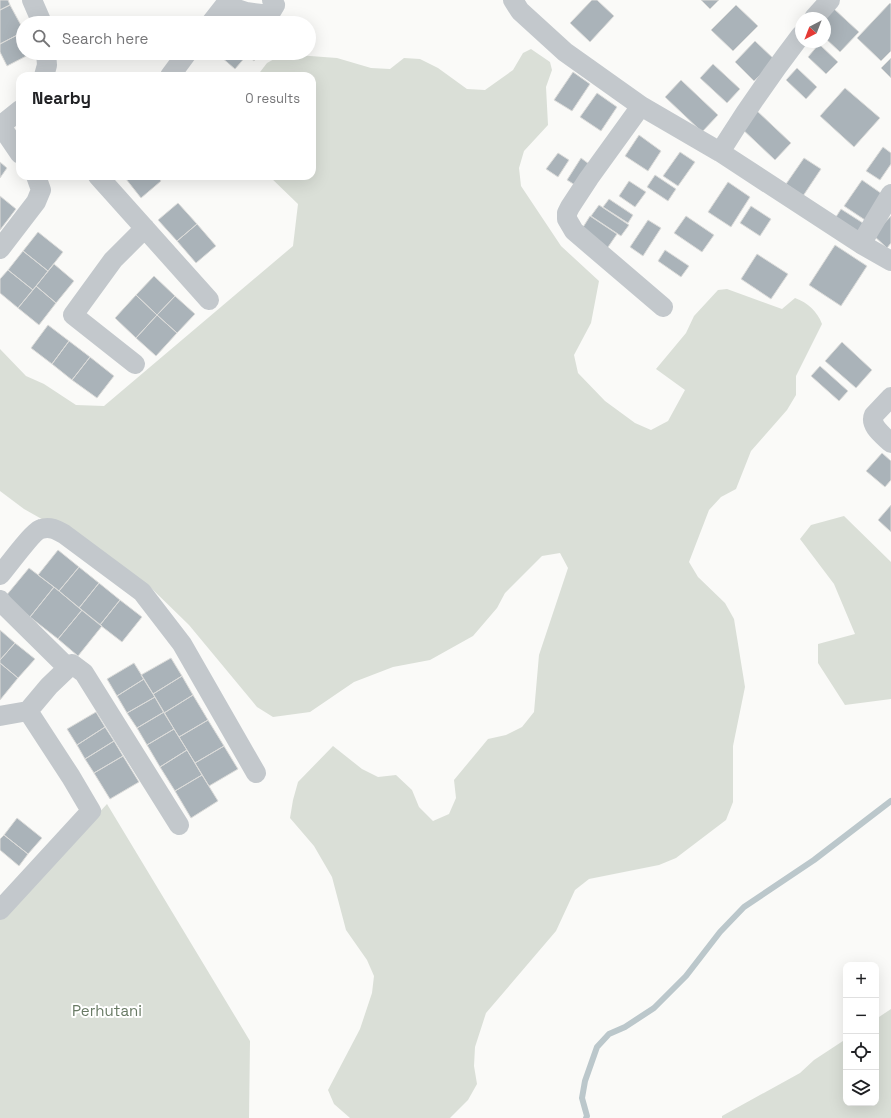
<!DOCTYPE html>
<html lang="en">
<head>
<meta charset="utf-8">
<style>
  body { margin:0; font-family:"Space Grotesk",sans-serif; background:#f6f6f6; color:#202124 }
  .controls { position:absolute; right:12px; bottom:12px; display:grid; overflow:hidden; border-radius:8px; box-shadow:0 4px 16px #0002 }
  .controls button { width:36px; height:36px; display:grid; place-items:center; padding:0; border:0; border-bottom:1px solid #e0e0e0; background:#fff; color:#202124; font:20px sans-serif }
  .compass { position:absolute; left:795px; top:12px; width:36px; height:36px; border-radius:50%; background:#fff; box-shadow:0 4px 16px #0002; rotate:222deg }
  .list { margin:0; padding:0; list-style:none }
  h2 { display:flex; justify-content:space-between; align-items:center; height:52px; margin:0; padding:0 16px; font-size:17px }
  h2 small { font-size:13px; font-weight:400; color:#757577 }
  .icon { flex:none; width:22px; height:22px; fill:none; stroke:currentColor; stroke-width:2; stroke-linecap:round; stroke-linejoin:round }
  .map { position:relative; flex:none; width:891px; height:1118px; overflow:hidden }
  .search { position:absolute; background:#fff; box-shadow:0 4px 16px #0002; left:16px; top:16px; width:300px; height:44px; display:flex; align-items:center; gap:10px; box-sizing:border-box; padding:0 14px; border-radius:22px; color:#757577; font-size:15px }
  .panel { position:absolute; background:#fff; box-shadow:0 4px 16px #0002; left:16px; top:72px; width:300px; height:108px; border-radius:12px }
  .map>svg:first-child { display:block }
</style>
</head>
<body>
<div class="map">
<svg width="891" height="1118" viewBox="0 0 891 1118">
  <rect width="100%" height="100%" fill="#fafaf8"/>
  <path fill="#dadfd7" d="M531 49 550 62 552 70 546 87 548 125 524 151 519 168 521 186 561 246 599 281 591 323 574 355 578 373 605 401 635 423 651 430 668 421 685 390 656 369 686 333 694 316 718 290 727 289 782 309 795 298C808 303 817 311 822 324L796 376V395L787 410 751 451 736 489 721 497 709 510 689 562 698 577 725 603 734 619 745 687 733 746V802L726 820 676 858 659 865 589 879 575 890 556 931 486 1013 475 1047 474 1066 477 1084 468 1100 450 1118H350L334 1104 328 1090 360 1029 372 993 374 976 367 960 346 930 332 877 314 846 290 818 293 800 298 782 333 746 362 769 378 777 396 775 412 790 419 807 433 821 449 814 456 798 454 780 488 739 506 735 522 727 534 712 539 655 568 568 560 553 542 556 505 593 497 608 473 636 430 660 393 667 354 682 310 712 273 717 257 707 189 625 148 585 70 535 24 509 0 491V349L26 376 44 384 76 405 104 406 293 246 298 204 269 176H312V76H257L267 63 283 54 337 58 371 68 390 69 404 58 420 59 438 68 467 89 485 90 513 70 523 53Z
    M844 516 891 562V699L845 705 818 663V644L855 634 834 584 800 539 811 525Z
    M107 804 250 1041 249 1118H0V920Z
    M891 1009V1118H722V1116L800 1073 814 1060 846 1039V1103H876V1019Z"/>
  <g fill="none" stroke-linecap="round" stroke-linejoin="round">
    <path stroke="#bbc7cb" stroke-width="6" d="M586 1118 587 1116 582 1098 585 1081 597 1047 609 1034 625 1027 654 1008 686 976 720 932 744 907 814 860 891 801"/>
  </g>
  <path fill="#aab3b9" stroke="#dcdcda" d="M0 0H8L10 5 0 10Z
    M592 0H597L614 16 590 42 570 23Z
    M701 0H719L710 9Z
    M890 3 891 4V51L881 61 857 38Z
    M10 5 23 29V32L0 44V10Z
    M736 5 758 26 733 51 711 30Z
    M833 8 859 32 840 52 825 38V18Z
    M235 14 245 23H227Z
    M23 32V53H32L7 66 0 52V44Z
    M755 41 775 60 754 81 735 62Z
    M819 44 838 62 826 74 808 57Z
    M223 53H244L247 55 235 69 220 56Z
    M249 53H260L254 61 247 55Z
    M891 58V78L881 68Z
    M713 64 740 89 727 103 700 78Z
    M797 68 817 87 806 99 786 80Z
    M573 72 590 84 572 111 554 100Z
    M681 80 718 115 702 132 665 97Z
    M845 88 880 118 854 147 820 116Z
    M597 93 617 107 601 131 580 117Z
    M755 109 791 143 775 160 739 126Z
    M639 135 661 151 648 171 625 156Z
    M883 147 891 153V164L880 180 866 171Z
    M680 152 695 162 678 186 663 176Z
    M558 153 569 160 558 177 546 169Z
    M581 158 589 164 575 185 567 180Z
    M804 158 821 169 803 196 786 184Z
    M0 162 7 168 0 178Z
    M655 175 676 189 668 201 647 187Z
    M129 176H157L161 181 141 198 126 179Z
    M862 180 885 196 868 222 844 206Z
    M629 181 646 192 635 207 619 196Z
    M728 182 750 197 731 227 708 212Z
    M0 196 16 209 0 230Z
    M609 199 633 215 628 223 603 207Z
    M178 203 197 224 177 241 158 220Z
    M599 205 629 225 621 236 591 216Z
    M751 206 771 219 760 236 740 223Z
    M841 209 866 225 858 236 834 220Z
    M590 216 617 234 606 250 580 232Z
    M686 216 714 235 702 252 674 233Z
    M891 216V243L887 248 873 235Z
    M648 220 661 228 643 256 630 247Z
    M197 224 216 246 196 263 177 241Z
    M38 232 63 252 48 271 23 251Z
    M835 245 867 266 841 306 809 285Z
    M665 250 689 266 681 277 658 261Z
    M23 251 48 271 33 290 8 270Z
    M757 254 788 274 771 299 741 279Z
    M54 264 74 281 56 303 36 286Z
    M8 270 33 290 18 308 0 293V279Z
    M154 276 175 296 157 315 136 295Z
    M36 286 56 303 39 325 18 308Z
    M136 295 157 315 136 338 115 318Z
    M175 296 195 314 177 333 157 315Z
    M157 315 177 333 156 356 136 338Z
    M48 325 69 341 52 364 31 348Z
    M69 341 90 357 72 380 52 364Z
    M842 342 872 370 856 388 825 361Z
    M90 357 114 376 97 398 72 380Z
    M820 366 848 391 839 401 811 376Z
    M882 453 891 461V480L885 487 866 471Z
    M891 505V532L878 520Z
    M58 550 79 567 59 591 38 575Z
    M79 567 99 583 79 608 59 591Z
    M29 568 54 587 30 617 5 597Z
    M99 583 120 600 100 625 79 608Z
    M54 587 82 610 58 639 30 617Z
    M120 600 142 617 122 642 100 625Z
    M82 610 102 626 78 656 58 639Z
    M0 630 15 643 0 660Z
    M15 643 35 659 18 678 0 663V660Z
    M171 658 182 676 153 694 141 675Z
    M0 663 18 678 0 700Z
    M134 663 144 679 117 696 107 679Z
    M182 676 193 695 164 713 153 694Z
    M144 679 155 697 127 713 117 696Z
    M193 695 208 720 179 737 164 713Z
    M155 697 164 712 137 728 127 713Z
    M96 712 105 727 77 745 67 729Z
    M164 712 174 729 147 745 137 728Z
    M208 720 224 746 195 763 179 737Z
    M105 727 114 741 85 759 77 745Z
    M174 729 187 750 160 767 147 745Z
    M114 741 123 756 94 773 85 759Z
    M224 746 238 769 209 786 195 763Z
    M187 750 202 775 175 791 160 767Z
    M123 756 139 782 110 799 94 773Z
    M202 775 218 801 191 818 175 791Z
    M17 818 42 838 28 854 4 835Z
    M4 835 28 854 19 866 0 850V839Z"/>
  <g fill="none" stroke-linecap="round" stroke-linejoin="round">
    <path stroke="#c3c8cc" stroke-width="20" d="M32 0 42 23
      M513 0 520 11 565 52 641 106 720 152 861 244 891 261
      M814 18 830 0
      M211 23 225 5 246 12 269 15 275 5 272 0
      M44 76 47 65 46 53
      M170 76 187 53
      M641 106 589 178 570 207 567 213V219L574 231 663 307
      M0 126 20 110
      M1 126 20 154
      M720 152C745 112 772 73 801 35
      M98 176 209 300
      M861 244 891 194
      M0 249 36 202 41 190 36 176
      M135 364 73 315 113 260 145 228
      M891 397 874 415C869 426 884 436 891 443
      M0 575C7 567 33 531 41 529 50 526 57 530 64 534L142 592 182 644 256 773
      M0 600 3 604 68 668
      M28 711 49 686 72 664 84 673 179 825
      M0 716 28 711 71 777 91 811 0 910"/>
  </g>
  <g text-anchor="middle" stroke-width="4" stroke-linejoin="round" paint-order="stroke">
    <g font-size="15" fill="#687a64" stroke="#fff">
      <text x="107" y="1016">Perhutani</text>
    </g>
  </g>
</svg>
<div class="controls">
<button>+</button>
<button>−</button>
<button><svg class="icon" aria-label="locate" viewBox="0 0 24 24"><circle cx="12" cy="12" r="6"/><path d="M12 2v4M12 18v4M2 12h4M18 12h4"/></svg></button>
<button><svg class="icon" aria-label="layers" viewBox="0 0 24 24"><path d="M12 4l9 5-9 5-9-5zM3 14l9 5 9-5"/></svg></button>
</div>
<svg class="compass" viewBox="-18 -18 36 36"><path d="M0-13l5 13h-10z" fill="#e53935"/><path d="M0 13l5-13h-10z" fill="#757577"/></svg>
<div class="search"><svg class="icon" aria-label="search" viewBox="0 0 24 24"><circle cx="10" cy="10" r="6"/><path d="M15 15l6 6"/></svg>Search here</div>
<section class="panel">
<h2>Nearby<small>0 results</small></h2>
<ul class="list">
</ul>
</section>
</div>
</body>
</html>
